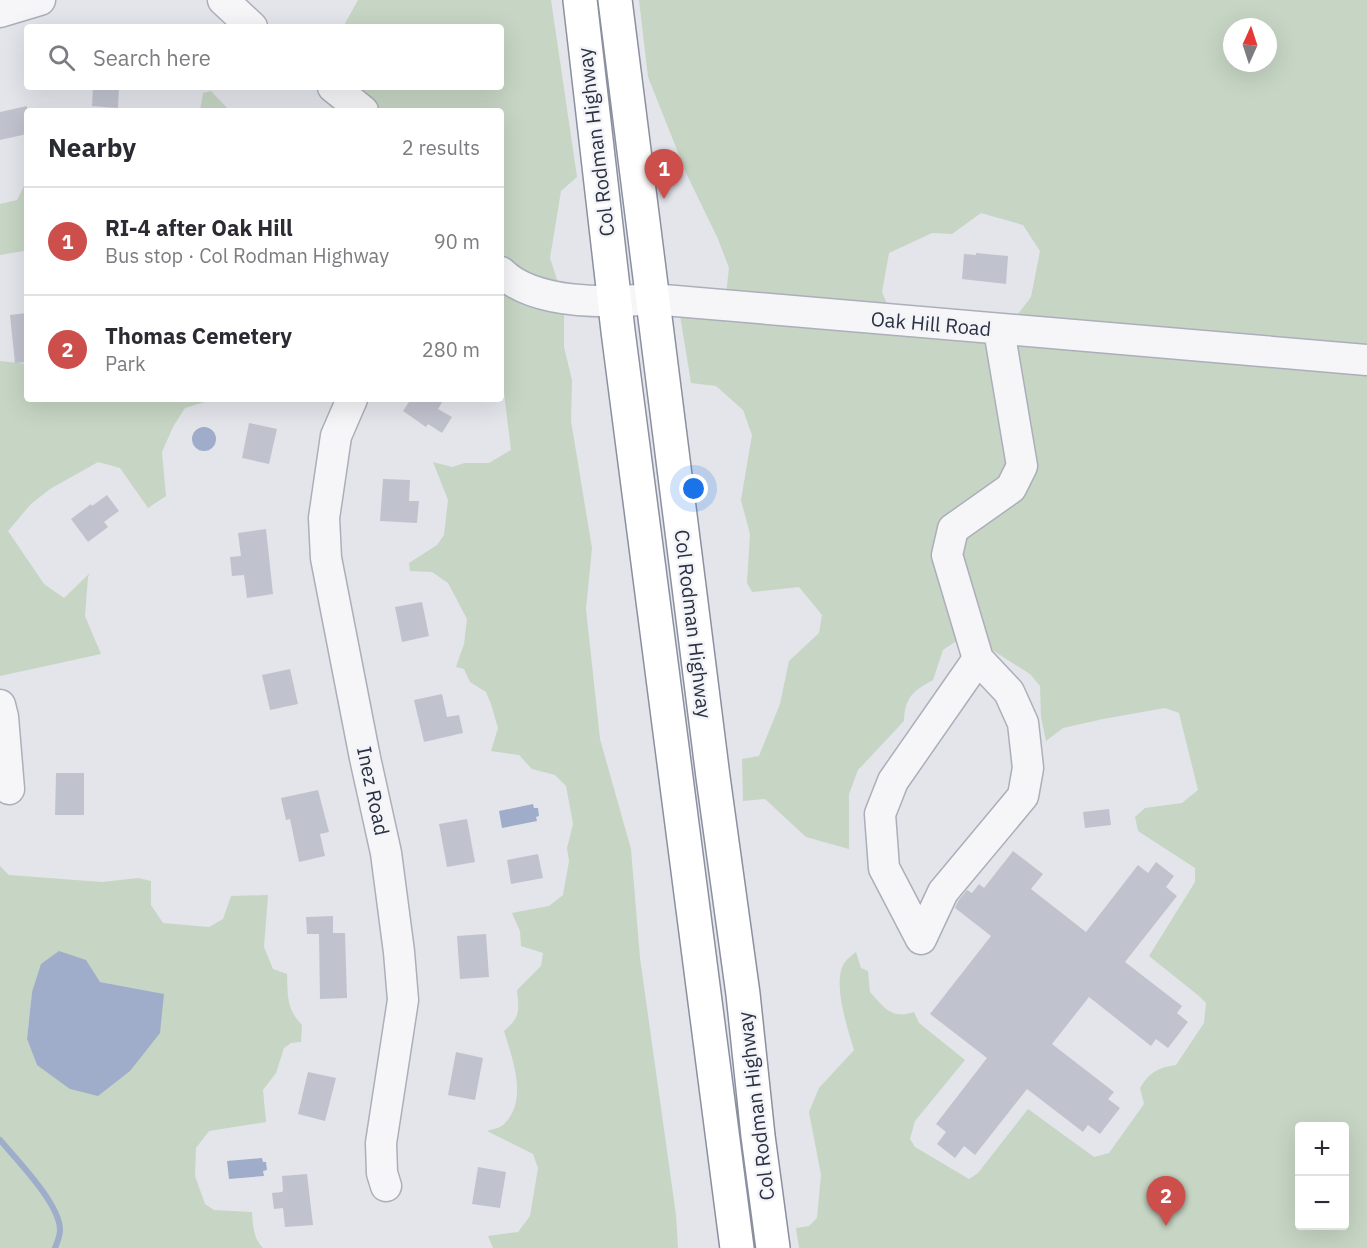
<!DOCTYPE html>
<html lang="en">
<head>
<meta charset="utf-8">
<style>
  body { margin:0; font-family:"IBM Plex Sans",sans-serif; background:#f2f2f3; color:#2b2b33 }
  .controls { position:absolute; right:18px; bottom:18px; display:grid; overflow:hidden; border-radius:6px; box-shadow:0 6px 24px #0002 }
  .controls button { width:54px; height:54px; display:grid; place-items:center; padding:0; border:0; border-bottom:2px solid #e1e1e2; background:#fff; color:#2b2b33; font:30px sans-serif }
  .compass { position:absolute; left:1223px; top:18px; width:54px; height:54px; border-radius:50%; background:#fff; box-shadow:0 6px 24px #0002; rotate:3deg }
  .you { position:absolute; left:694px; top:489px; width:21px; height:21px; margin:-15px; border:4px solid #fff; border-radius:50%; background:#1a73e8; box-shadow:0 0 0 9px #1a73e833 }
  .badge { display:grid; place-items:center; width:39px; height:39px; border-radius:50%; background:#cc4f4c; color:#fff; font-size:20px; font-weight:700 }
  .pin { position:absolute; translate:-50% -50px; filter:drop-shadow(0 2px 3px #0008) }
  .pin::after { content:''; position:absolute; top:32px; width:21px; height:18px; background:inherit; clip-path:polygon(0 0,100% 0,50% 100%) }
  .list { margin:0; padding:0; list-style:none }
  h2 { display:flex; justify-content:space-between; align-items:center; height:78px; margin:0; padding:0 24px; font-size:26px }
  h2 small { font-size:20px; font-weight:400; color:#7c7c81 }
  .list li { display:grid; grid-template-columns:39px 1fr auto; gap:18px; align-items:center; box-sizing:border-box; height:108px; padding:0 24px; border-top:2px solid #e1e1e2 }
  .list b { display:block; font-size:22px; white-space:nowrap }
  .list p { margin:0; font-size:20px; white-space:nowrap; color:#7c7c81 }
  .list em { font-size:20px; font-style:normal; color:#7c7c81 }
  .icon { flex:none; width:33px; height:33px; fill:none; stroke:currentColor; stroke-width:2; stroke-linecap:round; stroke-linejoin:round }
  .map { position:relative; flex:none; width:1367px; height:1248px; overflow:hidden }
  .search { position:absolute; background:#fff; box-shadow:0 6px 24px #0002; left:24px; top:24px; width:480px; height:66px; display:flex; align-items:center; gap:15px; box-sizing:border-box; padding:0 21px; border-radius:6px; color:#7c7c81; font-size:22px }
  .panel { position:absolute; background:#fff; box-shadow:0 6px 24px #0002; left:24px; top:108px; width:480px; height:294px; border-radius:6px }
  .map>svg:first-child { display:block }
</style>
</head>
<body>
<div class="map">
<svg width="1367" height="1248" viewBox="0 0 1367 1248">
  <rect width="100%" height="100%" fill="#e3e5eb"/>
  <path fill="#c6d5c4" fill-rule="evenodd" d="M358 0H551L577 177 561 191 550 258 560 289 564 297V347L572 380 571 421 592 548 586 609 600 739 631 849 640 958 676 1215 678 1248H493L488 1236 518 1232 530 1216 538 1168 533 1154 487 1131C493 1129 501 1128 504 1124 529 1100 512 1058 504 1031 521 1016 519 1011 517 990L541 966 543 953 521 946 520 931 512 913 549 906 563 895 569 861 567 848 573 824 566 786 555 775 532 769 519 755 491 751 498 728 491 704 486 692 470 682 464 669 456 667 464 644 467 619 448 583 432 572 410 571 409 563 437 545 444 535 448 500 433 462 452 467 465 463H489L511 450 503 385 501 383V111H365L333 87H501V27H343Z
    M639 0H1367V1248H799L796 1228 809 1226 817 1218 821 1175 809 1112 819 1088 854 1050C848 1029 831 981 845 962 848 958 852 955 856 952L861 968 868 971 870 992C884 1007 891 1020 914 1012L919 1023 965 1060 915 1121 910 1139 915 1147 969 1179 978 1173 1028 1109 1094 1157 1109 1153 1144 1104 1140 1088C1150 1072 1157 1068 1176 1065L1204 1023 1206 1003 1199 996 1149 956 1195 882V868L1138 831 1135 817 1145 808 1182 803 1198 790 1179 713 1165 708 1103 719 1063 728 1046 741 1041 717 1040 686 1030 674 967 634 943 650 933 680C913 691 905 697 904 721L858 770 849 794V849L806 837 765 799 743 801 742 759 759 756 780 704 789 661 819 633 822 615 799 587 752 592 747 583 750 534 741 500 752 435 743 410 716 386 691 383 678 303H725L729 268 718 239 687 175 648 77ZM1232 27H1268V63H1232ZM981 213 1023 225 1040 251 1031 297 1007 328 892 316 882 292 889 253 932 233 952 234ZM1300 1126H1344V1226H1300Z
    M211 91 230 111H200L203 93Z
    M25 169 27 171V254L24 251 0 255V204L17 200 24 186Z
    M0 361 27 364V399H215L185 408 173 427 162 452 166 496 148 508 120 468 98 462 50 489 31 504 8 531 44 584 64 598 90 573 88 577 85 616 101 654 0 676Z
    M0 866 9 875 102 882 138 878 151 881V905L163 923 209 927 223 919 231 896 268 895 264 947 273 969 287 974C288 996 286 1008 302 1025L301 1042 291 1043 284 1048 276 1073 263 1090 266 1122 209 1131 196 1148 195 1176 205 1204 214 1210 252 1212C253 1225 253 1238 263 1248H0ZM100 982 163 994 37 1065 27 1039 32 992Z"/>
  <path fill="#9fadca" d="M192 439a12 12 0 1 1 24 0a12 12 0 1 1-24 0Z
    M533 804 534 808H538L539 816 536 817 537 821 502 828 499 811Z
    M59 951 86 960 100 982 164 994 160 1033 130 1071 98 1096 70 1089 37 1065 27 1039 32 992 41 964Z
    M262 1158 263 1162H266L267 1170 263 1171 264 1176 229 1179 227 1161Z"/>
  <g fill="none" stroke-linecap="round" stroke-linejoin="round">
    <path stroke="#9fadca" stroke-width="6" d="M0 1140C17 1160 60 1204 60 1230 60 1236 57 1243 55 1248"/>
  </g>
  <path fill="#c0c3ce" d="M93 87H119L118 108 92 106Z
    M27 106V134L0 140V112Z
    M976 253 1008 256 1006 284 962 279 964 254 976 255Z
    M27 313V362L15 363 10 315Z
    M411 399H444L438 409 452 417 442 433 428 424 426 427 403 411Z
    M249 423 277 429 269 464 242 458Z
    M383 479 410 480 409 501H419L417 523 380 521Z
    M107 495 119 511 104 522 108 527 88 542 71 519 91 504 92 506Z
    M266 529 273 594 247 598 244 575 232 576 230 557 241 556 238 533Z
    M422 602 429 636 402 642 395 607Z
    M290 669 298 704 270 710 262 675Z
    M442 694 447 717 459 715 463 733 424 742 414 700Z
    M56 773H84V815H55Z
    M318 790 329 832 320 834 325 856 299 862 290 819 286 820 281 798Z
    M1109 809 1111 825 1085 828 1083 812Z
    M467 819 475 862 447 867 439 824Z
    M1013 851 1043 874 1031 889 1086 932 1138 865 1148 873 1156 862 1174 876 1166 887 1177 896 1125 962 1182 1006 1177 1013 1188 1022 1168 1048 1156 1039 1151 1046 1089 997 1052 1044 1114 1092 1108 1099 1120 1108 1100 1134 1088 1125 1083 1132 1027 1089 975 1155 964 1146 955 1158 937 1144 946 1132 936 1124 987 1058 930 1014 991 936 955 908 958 901 967 890 972 893 979 884 984 888Z
    M538 854 543 878 511 884 507 860Z
    M333 916V933H345L347 998 320 999 319 934H307L306 917Z
    M486 934 489 977 460 979 457 936Z
    M456 1052 483 1058 475 1100 448 1095Z
    M308 1072 336 1078 325 1121 298 1114Z
    M478 1167 506 1172 500 1208 472 1204Z
    M307 1174 313 1225 285 1227 283 1208 274 1209 272 1193 282 1192 283 1190 282 1176Z"/>
  <g fill="none" stroke-linecap="round" stroke-linejoin="round">
    <g stroke="#acafb9" stroke-width="33">
      <path id="minor" d="M223 0 252 27
        M0 12 40 0
        M333 87 363 111
        M501 272C534 305 608 303 652 299L1367 360
        M352 399 336 436 324 518 326 558 365 758 386 853 399 952 403 1000 381 1143 382 1173 386 1186
        M978 659 1009 692 1023 723 1028 768 1023 796 943 892 921 939 884 868 880 814 893 781 978 659 947 555 953 529 1011 488 1022 466 999 330
        M0 705 3 717 9 789"/>
    </g>
    <g stroke="#8b90a1" stroke-width="36">
      <path id="highway" d="M580 0 618 331 737 1248
        M615 0 713 777 743 994 758 1136 773 1248"/>
    </g>
    <use href="#minor" stroke="#f6f6f9" stroke-width="30"/>
    <use href="#highway" stroke="#fff" stroke-width="33"/>
  </g>
  <g text-anchor="middle" stroke-width="5" stroke-linejoin="round" paint-order="stroke">
    <g font-size="20" fill="#2b3043" stroke="#f3f4f8">
      <text transform="translate(596 142) rotate(-97)" y="7">Col Rodman Highway</text>
      <text transform="translate(931 324) rotate(5)" y="7">Oak Hill Road</text>
      <text transform="translate(693 624) rotate(83)" y="7">Col Rodman Highway</text>
      <text transform="translate(373 791) rotate(78)" y="7">Inez Road</text>
      <text transform="translate(756 1106) rotate(-97)" y="7">Col Rodman Highway</text>
    </g>
  </g>
</svg>
<div class="controls">
<button>+</button>
<button>−</button>
</div>
<svg class="compass" viewBox="-18 -18 36 36"><path d="M0-13l5 13h-10z" fill="#e53935"/><path d="M0 13l5-13h-10z" fill="#7c7c81"/></svg>
<div class="you"></div>
<div class="pin badge" style="left:664px;top:199px">1</div>
<div class="pin badge" style="left:1166px;top:1226px">2</div>
<div class="search"><svg class="icon" aria-label="search" viewBox="0 0 24 24"><circle cx="10" cy="10" r="6"/><path d="M15 15l6 6"/></svg>Search here</div>
<section class="panel">
<h2>Nearby<small>2 results</small></h2>
<ul class="list">
<li><span class="badge">1</span><div><b>RI-4 after Oak Hill</b><p>Bus stop · Col Rodman Highway</p></div><em>90 m</em></li>
<li><span class="badge">2</span><div><b>Thomas Cemetery</b><p>Park</p></div><em>280 m</em></li>
</ul>
</section>
</div>
</body>
</html>
